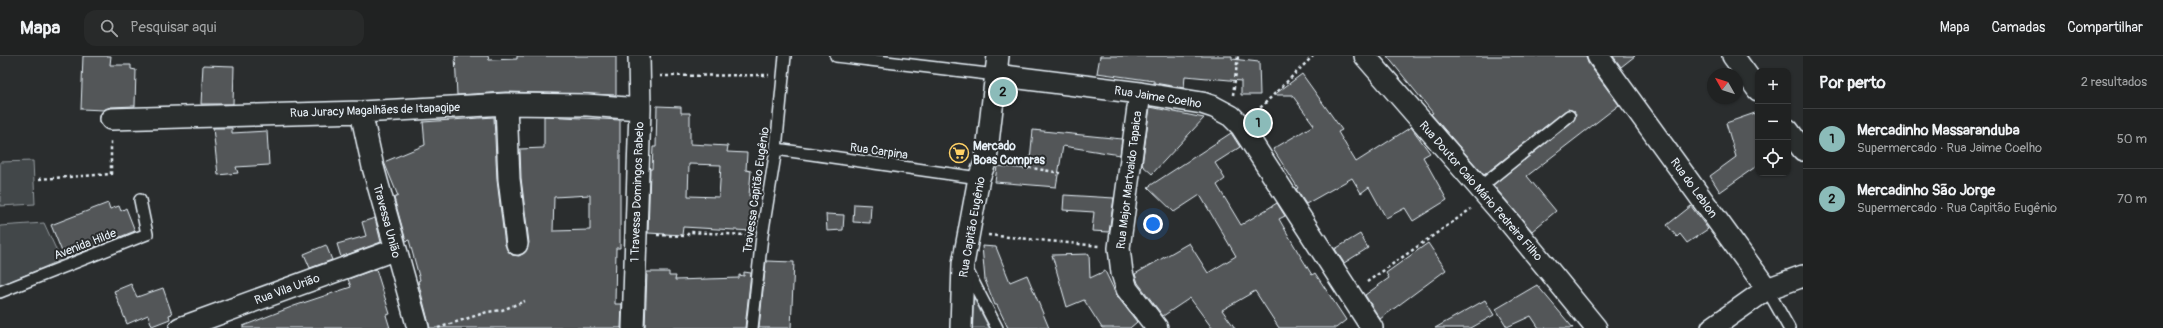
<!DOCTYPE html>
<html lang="pt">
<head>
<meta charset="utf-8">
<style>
  body { margin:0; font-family:Pangolin,sans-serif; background:#282a2a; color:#f1f3f6 }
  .controls { position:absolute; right:12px; top:12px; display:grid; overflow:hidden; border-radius:8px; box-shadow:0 1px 3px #0004 }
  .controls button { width:36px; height:36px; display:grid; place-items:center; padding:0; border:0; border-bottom:1px solid #3d3f40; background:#202222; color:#f1f3f6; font:20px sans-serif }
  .compass { position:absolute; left:1707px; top:12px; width:36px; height:36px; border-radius:50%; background:#202222; box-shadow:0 1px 3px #0004; rotate:309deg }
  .you { position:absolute; left:1153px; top:168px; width:14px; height:14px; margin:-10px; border:3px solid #fff; border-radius:50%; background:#1a73e8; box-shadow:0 0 0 6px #1a73e833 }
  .badge { display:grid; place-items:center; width:26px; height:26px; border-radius:50%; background:#8bbbb9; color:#111; font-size:13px; font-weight:700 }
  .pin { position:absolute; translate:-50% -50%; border:2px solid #fff; box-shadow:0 1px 4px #0006 }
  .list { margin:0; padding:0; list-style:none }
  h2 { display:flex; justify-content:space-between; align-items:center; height:52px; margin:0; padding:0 16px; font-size:17px }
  h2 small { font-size:13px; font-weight:400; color:#a2a4a5 }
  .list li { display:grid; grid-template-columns:26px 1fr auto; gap:12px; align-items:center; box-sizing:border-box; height:60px; padding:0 16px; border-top:1px solid #3d3f40 }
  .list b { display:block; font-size:15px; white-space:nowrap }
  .list p { margin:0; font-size:13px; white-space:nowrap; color:#a2a4a5 }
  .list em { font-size:13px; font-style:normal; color:#a2a4a5 }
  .icon { flex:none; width:22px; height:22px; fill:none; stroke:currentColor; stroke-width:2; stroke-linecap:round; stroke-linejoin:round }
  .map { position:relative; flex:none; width:1803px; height:272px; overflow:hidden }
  header { display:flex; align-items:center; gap:24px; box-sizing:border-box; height:56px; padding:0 20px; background:#202222; border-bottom:1px solid #3d3f40 }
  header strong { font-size:19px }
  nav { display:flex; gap:22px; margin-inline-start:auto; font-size:14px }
  .search { width:280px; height:36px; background:#282a2a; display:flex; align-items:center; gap:10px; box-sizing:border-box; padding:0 14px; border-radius:12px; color:#a2a4a5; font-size:15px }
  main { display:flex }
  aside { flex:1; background:#202222 }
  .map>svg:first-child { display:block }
</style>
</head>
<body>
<header>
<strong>Mapa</strong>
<div class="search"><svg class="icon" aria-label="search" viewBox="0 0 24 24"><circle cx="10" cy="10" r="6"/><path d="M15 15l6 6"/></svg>Pesquisar aqui</div>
<nav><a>Mapa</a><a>Camadas</a><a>Compartilhar</a></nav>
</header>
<main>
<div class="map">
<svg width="1803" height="272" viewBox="0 0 1803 272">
  <rect width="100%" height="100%" fill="#2a2d2e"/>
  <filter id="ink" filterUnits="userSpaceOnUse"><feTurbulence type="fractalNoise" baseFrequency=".025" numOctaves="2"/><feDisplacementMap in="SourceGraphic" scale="8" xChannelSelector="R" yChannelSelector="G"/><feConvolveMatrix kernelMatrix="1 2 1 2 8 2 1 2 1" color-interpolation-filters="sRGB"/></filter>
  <g filter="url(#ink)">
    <path fill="#424648" stroke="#959ca0" d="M33 105 35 148 0 150V106Z
      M44 167 61 204 0 230V170Z
      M974 243 989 272H972Z"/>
    <path fill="#535759" stroke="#e8f1f8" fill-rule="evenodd" d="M83 0H111L110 9H131V13L136 14 135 50 111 51 104 54 81 53Z
      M455 0H488L489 4 517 3V0H616V39L506 36 457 39Z
      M1100 0H1232V3L1259 6 1260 39H1241V25L1185 20 1184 32 1154 27V25L1097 17Z
      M1387 0H1586L1588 7 1619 49 1527 120 1556 155 1532 175 1493 129 1573 65 1576 59 1574 55 1568 53 1565 55 1484 119 1431 58 1433 57Z
      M1613 0H1635L1621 11Z
      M203 9 234 10 233 48H201Z
      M1302 18 1342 74 1338 76 1356 106 1411 71 1430 97 1423 101 1447 144 1413 165 1405 152 1386 162 1369 131 1361 137 1352 122 1306 148 1296 133 1298 132 1273 93 1314 69 1292 39H1274Z
      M657 50 681 51V57H690V88L728 90 727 96 747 97 746 114 751 115 749 140H754L752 175 683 171 682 179 648 177 650 113H652L653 91H656ZM689 108 721 109 719 141 688 140Z
      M1150 51 1204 62 1152 118 1142 109Z
      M1755 57 1758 65V109L1720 136 1710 120 1736 101 1726 67Z
      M544 60 620 64V192H616L615 248H622L621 272H430L418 225 420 224 409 184 406 185 394 142 398 140 384 106 425 89 423 66 494 61 497 124 505 189 512 199 519 200 524 197 529 187 521 122 520 93 544 92ZM590 139V174L553 175 554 141Z
      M213 72H232V77L267 75 269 109 236 111 238 117 218 119Z
      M1033 74 1122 83 1120 99 1063 90 1056 131 995 126 997 110 1029 113Z
      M1231 77 1240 91 1215 107 1225 123 1217 129 1241 169 1277 147 1285 160 1279 163 1298 196 1312 219 1315 217 1346 264 1336 272H1279L1255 235 1222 254 1235 272H1212L1190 242 1163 260 1138 227 1135 218 1189 187 1208 217 1236 200 1200 139 1174 156 1148 131Z
      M1064 139 1114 142 1109 176 1092 175 1094 156 1063 154Z
      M108 147 110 153 119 150 121 155 126 152 135 175 65 203 51 169Z
      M854 148 871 149 870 167 853 166Z
      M1691 150 1708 173 1687 187 1680 178 1677 181 1667 169Z
      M826 158 844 159 843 174 827 175Z
      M375 162 381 186 341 201 337 188 366 180 362 166Z
      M1360 178 1368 192 1344 207 1335 193Z
      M1428 187 1446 214 1380 263 1365 239 1389 222 1386 217Z
      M326 189 332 204 310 212 304 198Z
      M982 190 996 191 1010 226 1027 219 1049 272H1008L997 249H995L985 224Z
      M1089 198 1090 222 1105 215 1117 240 1137 266 1130 272H1102L1084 244 1067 251 1052 199Z
      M766 205 794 206 791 272H759Z
      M376 213 390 258 386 259 390 272H243V270L294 250 351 231 348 223Z
      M647 216H669V220H676L675 224 739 222V219L744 220V216L751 217 745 272H645Z
      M131 228 137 241 163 232 172 258 169 259 170 263 152 270 148 259 127 268 114 235Z
      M1537 229 1573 272H1539L1531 260 1507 271 1496 253Z
      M1485 244 1494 259 1471 272H1435Z"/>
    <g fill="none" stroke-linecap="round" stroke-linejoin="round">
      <g stroke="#e8f1f8" stroke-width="14">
        <path id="service" d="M836 0 996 19
          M776 93 979 122
          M1479 132 1569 60
          M967 214 997 272
          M1767 233 1789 272
          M0 236 147 178 140 144
          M752 272 762 180 776 93 785 0"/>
      </g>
      <g stroke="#e8f1f8" stroke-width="24">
        <path id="minor" d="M1365 0 1511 168 1596 272
          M1598 0 1767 233
          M1733 0 1758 34
          M996 19 1140 37 1202 47 1214 51 1231 60 1241 70 1372 272
          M1140 37 1119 192 1122 217 1127 233 1157 272
          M506 48 509 123 517 188
          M361 56 373 111 418 272
          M111 63 361 56 506 48 587 49 640 53
          M1788 74 1803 94
          M180 272 394 194
          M633 272 640 53 639 0
          M961 272 963 208 979 122 986 104 998 0
          M1712 272 1767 233 1803 220"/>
      </g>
      <path stroke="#e8f1f8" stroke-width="2.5" stroke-dasharray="3 3" stroke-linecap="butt" d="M660 20 769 19
        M1233 39 1238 0
        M1256 56 1313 0
        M1005 107 1060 117
        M39 123 111 118V83
        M657 179 686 180 690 176 746 179
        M988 179 1099 190
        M1367 226 1471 153
        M438 272 487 256 502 254 525 245"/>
      <use href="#service" stroke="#2a2d2e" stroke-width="11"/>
      <use href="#minor" stroke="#2a2d2e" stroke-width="21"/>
    </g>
  </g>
  <defs>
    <g id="supermarket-ring" transform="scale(1)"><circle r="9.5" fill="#2a2d2e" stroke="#ffd166" stroke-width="1.5"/><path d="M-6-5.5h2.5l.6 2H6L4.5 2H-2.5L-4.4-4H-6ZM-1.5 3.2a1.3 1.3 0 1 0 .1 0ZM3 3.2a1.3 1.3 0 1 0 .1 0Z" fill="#ffd166"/></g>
  </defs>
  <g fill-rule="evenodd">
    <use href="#supermarket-ring" x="959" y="97"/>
  </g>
  <g text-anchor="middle" stroke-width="4" stroke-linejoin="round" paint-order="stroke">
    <g font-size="12" fill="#e8f1f8" stroke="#2a2d2e">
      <text transform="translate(1158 41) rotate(9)" y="4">Rua Jaime Coelho</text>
      <text transform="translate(375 54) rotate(-2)" y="4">Rua Juracy Magalhães de Itapagipe</text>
      <text transform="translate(879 95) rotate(8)" y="4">Rua Carpina</text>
      <text transform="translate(1129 124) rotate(-83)" y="4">Rua Major Martvaido Tapaica</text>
      <text transform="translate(1694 132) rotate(54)" y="4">Rua do Leblon</text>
      <text transform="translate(756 134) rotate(-82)" y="4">Travessa Capitão Eugênio</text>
      <text transform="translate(1481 135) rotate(49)" y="4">Rua Doutor Caio Mário Pedreira Filho</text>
      <text transform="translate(637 136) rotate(-88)" y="4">1 Travessa Domingos Rabelo</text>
      <text transform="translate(387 165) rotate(75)" y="4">Travessa União</text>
      <text transform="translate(972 171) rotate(-80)" y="4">Rua Capitão Eugênio</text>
      <text transform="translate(85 188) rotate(-21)" y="4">Avenida Hilde</text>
      <text transform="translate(287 233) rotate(-20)" y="4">Rua Vila Urião</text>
    </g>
    <g font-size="12" font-weight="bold" fill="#e8f1f8" stroke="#2a2d2e" text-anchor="start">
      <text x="973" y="94">Mercado<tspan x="973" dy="14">Boas Compras</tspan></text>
    </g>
  </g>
</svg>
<div class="controls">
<button>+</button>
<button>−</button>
<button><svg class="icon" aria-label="locate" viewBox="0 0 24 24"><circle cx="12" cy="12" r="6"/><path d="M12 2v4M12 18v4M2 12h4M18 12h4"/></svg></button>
</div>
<svg class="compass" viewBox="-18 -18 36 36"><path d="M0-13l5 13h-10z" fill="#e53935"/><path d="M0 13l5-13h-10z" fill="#a2a4a5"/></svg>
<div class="you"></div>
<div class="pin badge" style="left:1258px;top:67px">1</div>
<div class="pin badge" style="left:1003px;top:36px">2</div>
</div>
<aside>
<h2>Por perto<small>2 resultados</small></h2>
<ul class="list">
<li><span class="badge">1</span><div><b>Mercadinho Massaranduba</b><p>Supermercado · Rua Jaime Coelho</p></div><em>50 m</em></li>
<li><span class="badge">2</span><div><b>Mercadinho São Jorge</b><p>Supermercado · Rua Capitão Eugênio</p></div><em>70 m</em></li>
</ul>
</aside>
</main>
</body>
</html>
